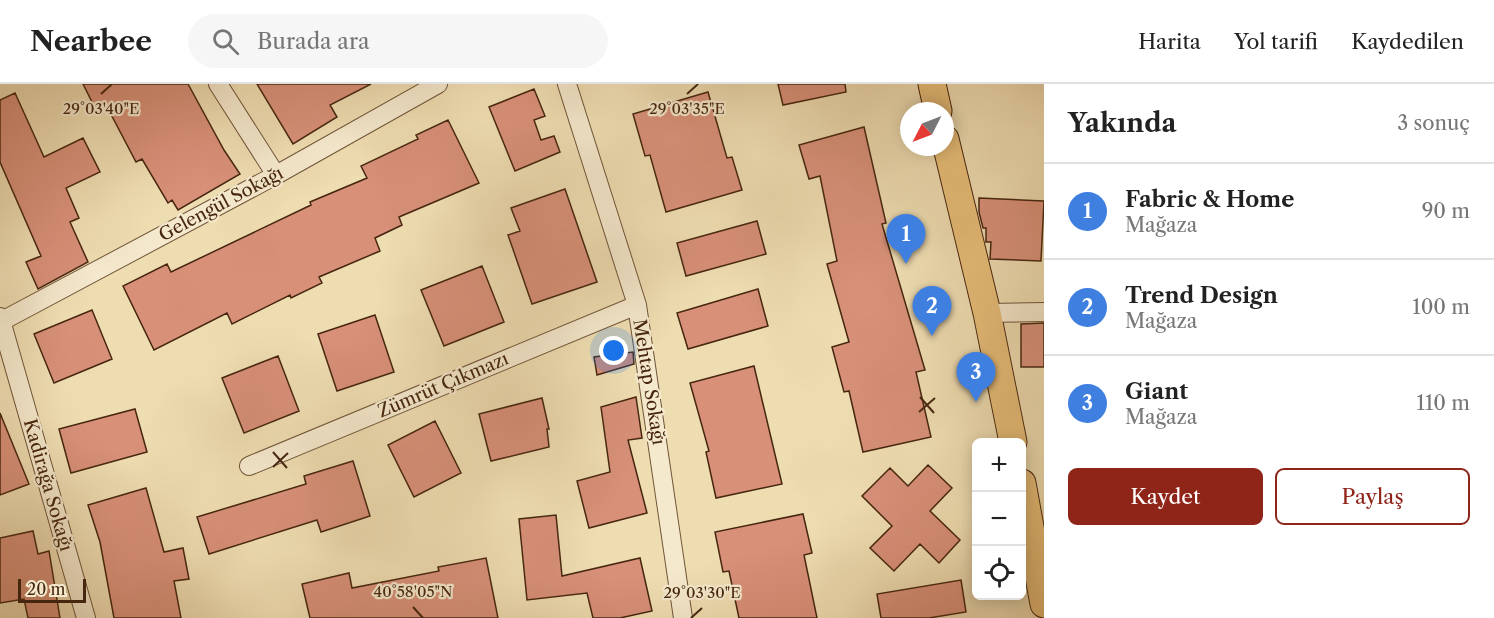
<!DOCTYPE html>
<html lang="tr">
<head>
<meta charset="utf-8">
<style>
  body { margin:0; font-family:"Libre Caslon Text",serif; background:#f6f6f6; color:#222 }
  .controls { position:absolute; right:18px; bottom:18px; display:grid; overflow:hidden; border-radius:9px; box-shadow:0 3px 15px #0003 }
  .controls button { width:54px; height:54px; display:grid; place-items:center; padding:0; border:0; border-bottom:2px solid #e0e0e0; background:#fff; color:#222; font:30px sans-serif }
  .compass { position:absolute; left:900px; top:18px; width:54px; height:54px; border-radius:50%; background:#fff; box-shadow:0 3px 15px #0003; rotate:228deg }
  .scale { position:absolute; left:18px; bottom:15px; width:68px; box-sizing:border-box; padding-left:6px; border:3px solid #46260f; border-top:0; font-size:16px; line-height:21px; white-space:nowrap; color:#46260f; -webkit-text-stroke:4px #f5e9cd; paint-order:stroke }
  .you { position:absolute; left:614px; top:267px; width:21px; height:21px; margin:-15px; border:4px solid #fff; border-radius:50%; background:#1a73e8; box-shadow:0 0 0 9px #1a73e833 }
  .badge { display:grid; place-items:center; width:39px; height:39px; border-radius:50%; background:#8f2418; color:#fff; font-size:20px; font-weight:700 }
  .pin { position:absolute; translate:-50% -50px; filter:drop-shadow(0 2px 3px #0008) }
  .pin::after { content:''; position:absolute; top:32px; width:21px; height:18px; background:inherit; clip-path:polygon(0 0,100% 0,50% 100%) }
  .list { margin:0; padding:0; list-style:none }
  h2 { display:flex; justify-content:space-between; align-items:center; height:78px; margin:0; padding:0 24px; font-size:26px }
  h2 small { font-size:20px; font-weight:400; color:#767676 }
  .list li { display:grid; grid-template-columns:39px 1fr auto; gap:18px; align-items:center; box-sizing:border-box; height:96px; padding:0 24px; border-top:2px solid #e0e0e0 }
  .list b { display:block; font-size:22px; white-space:nowrap }
  .list p { margin:0; font-size:20px; white-space:nowrap; color:#767676 }
  .list em { font-size:20px; font-style:normal; color:#767676 }
  .actions { display:flex; gap:12px; padding:18px 24px }
  .actions a { flex:1; padding:14px 0; border:2px solid #8f2418; border-radius:9px; text-align:center; font-size:21px; color:#8f2418 }
  .actions .main { background:#8f2418; color:#fff }
  .icon { flex:none; width:33px; height:33px; fill:none; stroke:currentColor; stroke-width:2; stroke-linecap:round; stroke-linejoin:round }
  .map { position:relative; flex:none; width:1044px; height:534px; overflow:hidden }
  header { display:flex; align-items:center; gap:36px; box-sizing:border-box; height:84px; padding:0 30px; background:#fff; border-bottom:2px solid #e0e0e0 }
  header strong { font-size:28px }
  nav { display:flex; gap:33px; margin-inline-start:auto; font-size:21px }
  .search { width:420px; height:54px; background:#f6f6f6; display:flex; align-items:center; gap:15px; box-sizing:border-box; padding:0 21px; border-radius:33px; color:#767676; font-size:22px }
  main { display:flex }
  aside { flex:1; background:#fff }
  .map>svg:first-child { display:block }
</style>
</head>
<body>
<header>
<strong>Nearbee</strong>
<div class="search"><svg class="icon" aria-label="search" viewBox="0 0 24 24"><circle cx="10" cy="10" r="6"/><path d="M15 15l6 6"/></svg>Burada ara</div>
<nav><a>Harita</a><a>Yol tarifi</a><a>Kaydedilen</a></nav>
</header>
<main>
<div class="map">
<svg width="1044" height="534" viewBox="0 0 1044 534">
  <rect width="100%" height="100%" fill="#efddb2"/>
  <filter id="stains"><feTurbulence type="fractalNoise" baseFrequency=".00333" numOctaves="4"/><feColorMatrix values="0 0 0 0 .2 0 0 0 0 .09 0 0 0 0 .02 0 0 0 .5 -.17"/></filter>
  <radialGradient id="worn" r=".72"><stop offset=".6" stop-color="#630" stop-opacity="0"/><stop offset="1" stop-color="#630" stop-opacity=".3"/></radialGradient>
  <path fill="#d89079" stroke="#46260f" stroke-width="1.5" d="M83 0H188L224 66 240 90 178 126 172 116 168 119 142 75 136 78 105 19 95 24Z
    M257 0H371L330 21 337 33 293 60Z
    M778 0H845L846 8 783 21Z
    M534 5 545 32 534 36 541 56 554 52 560 68 515 87 489 23Z
    M708 8 727 74 732 73 742 106 666 128 650 71 645 72 633 30Z
    M15 9 44 73 83 54 100 88 66 104 79 134 70 138 88 178 38 205 26 178 41 172 0 78V16Z
    M448 36 479 99 399 133 402 141 375 154 380 167 319 193 322 199 291 214 290 211 232 240 227 229 154 266 123 202 167 180 171 188 311 121 310 118 367 94 361 82 418 55 416 51Z
    M864 43 886 139 882 140 925 286 916 288 931 353 863 368 849 307 844 308 832 263 849 258 827 180 837 177 820 92 809 95 799 61Z
    M565 105 597 198 532 220 508 151 520 147 511 124Z
    M979 114 1044 117 1041 177 990 175 991 158H986V144H983L979 128Z
    M757 137 766 170 686 192 677 159Z
    M482 182 504 238 444 262 421 206Z
    M758 205 768 242 688 265 677 229Z
    M92 226 112 275 54 299 34 250Z
    M375 231 394 288 337 307 318 250Z
    M1044 239V283H1021V240Z
    M633 268 634 280 597 291 594 273Z
    M278 272 299 327 244 349 222 294Z
    M754 282 782 400 716 414 706 368 709 367 690 299Z
    M636 313 642 354 628 356 647 429 589 444 577 397 610 388 601 323Z
    M542 314 549 345H547L549 363 491 377 479 330Z
    M135 325 147 368 71 389 59 345Z
    M0 329 29 400 0 411Z
    M435 337 461 389 414 413 388 361Z
    M353 377 370 432 321 448 317 436 209 470 197 433 306 400 304 392Z
    M928 381 952 404 930 427 960 456 939 479 920 460 894 487 870 464 892 442 862 412 890 384 908 402Z
    M146 404 164 468 183 464 189 495 174 497 181 534H114L100 458 88 421Z
    M803 430 812 469 804 471 817 534H739L729 487 723 488 715 448Z
    M556 431 562 492 640 474 652 527 620 534H593L587 509 527 516 519 435Z
    M33 447 38 470 49 467 60 534H28L24 515 0 519V454Z
    M486 474 498 534H310L302 500 349 489 352 504 439 487 438 483Z
    M961 496 966 528 929 534H881L877 510Z"/>
  <g fill="none" stroke-linecap="round" stroke-linejoin="round">
    <g stroke="#705438" stroke-width="20">
      <path id="street" d="M218 0 276 91
        M567 0 637 221 683 534
        M987 229 1044 228
        M0 233 86 534
        M2 237 276 91 438 0
        M249 382 637 221"/>
    </g>
    <g stroke="#46260f" stroke-width="29">
      <path id="primary" d="M932 0 938 27
        M945 55 987 229 1013 358
        M1022 399 1044 520"/>
    </g>
    <use href="#street" stroke="#f5e9cd" stroke-width="18"/>
    <use href="#primary" stroke="#e8be79" stroke-width="27"/>
  </g>
  <path fill="none" stroke="#46260f" stroke-width="2" d="M101 10 112 0M687 10 698 0M920 313 934 329M919 328 935 314M273 368 287 384M273 383 288 369M413 523 423 534M691 534 702 524"/>
  <g text-anchor="middle" stroke-width="4.5" stroke-linejoin="round" paint-order="stroke">
    <g font-size="18" fill="#46260f" stroke="#f5e9cd">
      <text transform="translate(221 120) rotate(-28)" y="6">Gelengül Sokağı</text>
      <text transform="translate(649 298) rotate(81)" y="6">Mehtap Sokağı</text>
      <text transform="translate(443 301) rotate(-23)" y="6">Zümrüt Çıkmazı</text>
      <text transform="translate(48 401) rotate(74)" y="6">Kadirağa Sokağı</text>
    </g>
  </g>
  <g font-size="15" text-anchor="middle" fill="#46260f" stroke="#f5e9cd" stroke-width="4.5" stroke-linejoin="round" paint-order="stroke">
    <text x="101" y="30">29°03'40"E</text>
    <text x="687" y="30">29°03'35"E</text>
    <text x="413" y="513">40°58'05"N</text>
    <text x="702" y="514">29°03'30"E</text>
  </g>
  <rect width="100%" height="100%" filter="url(#stains)"/>
  <rect width="100%" height="100%" fill="url(#worn)"/>
</svg>
<div class="controls">
<button>+</button>
<button>−</button>
<button><svg class="icon" aria-label="locate" viewBox="0 0 24 24"><circle cx="12" cy="12" r="6"/><path d="M12 2v4M12 18v4M2 12h4M18 12h4"/></svg></button>
</div>
<svg class="compass" viewBox="-18 -18 36 36"><path d="M0-13l5 13h-10z" fill="#e53935"/><path d="M0 13l5-13h-10z" fill="#767676"/></svg>
<div class="scale">20 m</div>
<div class="you"></div>
<div class="pin badge" style="left:906px;top:180px;background:#3f7fe0">1</div>
<div class="pin badge" style="left:932px;top:252px;background:#3f7fe0">2</div>
<div class="pin badge" style="left:976px;top:318px;background:#3f7fe0">3</div>
</div>
<aside>
<h2>Yakında<small>3 sonuç</small></h2>
<ul class="list">
<li><span class="badge" style="background:#3f7fe0">1</span><div><b>Fabric &amp; Home</b><p>Mağaza</p></div><em>90 m</em></li>
<li><span class="badge" style="background:#3f7fe0">2</span><div><b>Trend Design</b><p>Mağaza</p></div><em>100 m</em></li>
<li><span class="badge" style="background:#3f7fe0">3</span><div><b>Giant</b><p>Mağaza</p></div><em>110 m</em></li>
</ul>
<div class="actions"><a class="main">Kaydet</a><a>Paylaş</a></div>
</aside>
</main>
</body>
</html>
